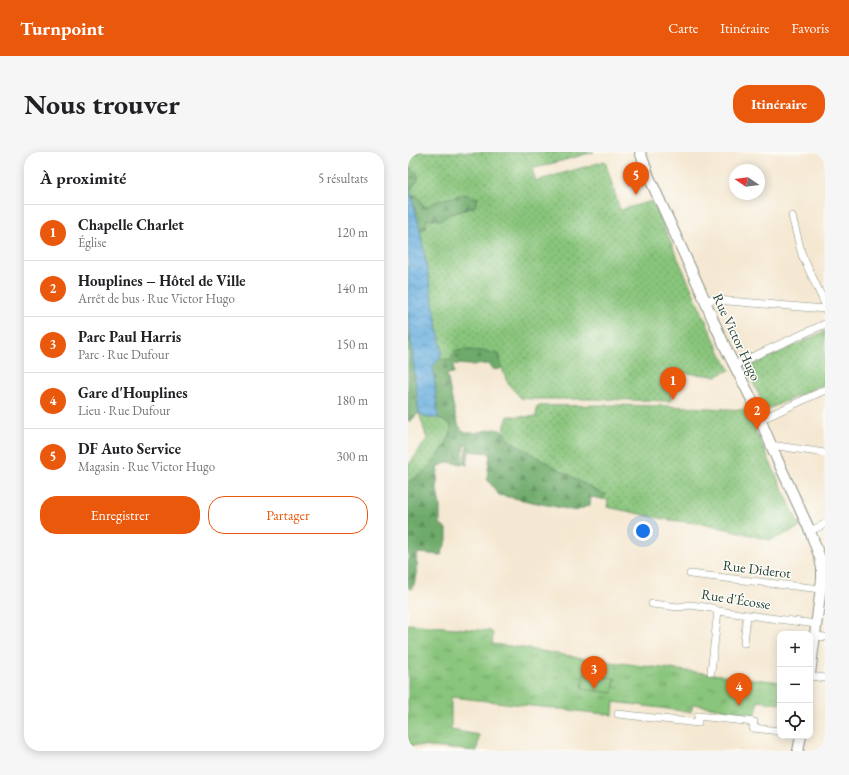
<!DOCTYPE html>
<html lang="fr">
<head>
<meta charset="utf-8">
<style>
  body { margin:0; font-family:"EB Garamond",serif; background:#f6f6f6; color:#202124 }
  .controls { position:absolute; right:12px; bottom:12px; display:grid; overflow:hidden; border-radius:8px; box-shadow:0 2px 10px #0003 }
  .controls button { width:36px; height:36px; display:grid; place-items:center; padding:0; border:0; border-bottom:1px solid #e0e0e0; background:#fff; color:#202124; font:20px sans-serif }
  .compass { position:absolute; left:321px; top:12px; width:36px; height:36px; border-radius:50%; background:#fff; box-shadow:0 2px 10px #0003; rotate:283deg }
  .you { position:absolute; left:235px; top:379px; width:14px; height:14px; margin:-10px; border:3px solid #fff; border-radius:50%; background:#1a73e8; box-shadow:0 0 0 6px #1a73e833 }
  .badge { display:grid; place-items:center; width:26px; height:26px; border-radius:50%; background:#ea580c; color:#fff; font-size:13px; font-weight:700 }
  .pin { position:absolute; translate:-50% -33px; filter:drop-shadow(0 1px 2px #0008) }
  .pin::after { content:''; position:absolute; top:21px; width:14px; height:12px; background:inherit; clip-path:polygon(0 0,100% 0,50% 100%) }
  .list { margin:0; padding:0; list-style:none }
  h2 { display:flex; justify-content:space-between; align-items:center; height:52px; margin:0; padding:0 16px; font-size:17px }
  h2 small { font-size:13px; font-weight:400; color:#757577 }
  .list li { display:grid; grid-template-columns:26px 1fr auto; gap:12px; align-items:center; box-sizing:border-box; height:56px; padding:0 16px; border-top:1px solid #e0e0e0 }
  .list b { display:block; font-size:15px; white-space:nowrap }
  .list p { margin:0; font-size:13px; white-space:nowrap; color:#757577 }
  .list em { font-size:13px; font-style:normal; color:#757577 }
  .actions { display:flex; gap:8px; padding:12px 16px }
  .actions a { flex:1; padding:9px 0; border:1px solid #ea580c; border-radius:16px; text-align:center; font-size:14px; color:#ea580c }
  .actions .main { background:#ea580c; color:#fff }
  .icon { flex:none; width:22px; height:22px; fill:none; stroke:currentColor; stroke-width:2; stroke-linecap:round; stroke-linejoin:round }
  .map { position:relative; flex:none; width:417px; height:599px; overflow:hidden; border-radius:16px }
  header { display:flex; align-items:center; gap:24px; box-sizing:border-box; height:56px; padding:0 20px; background:#ea580c; color:#fff }
  header strong { font-size:19px }
  nav { display:flex; gap:22px; margin-inline-start:auto; font-size:14px }
  .intro { display:flex; align-items:center; justify-content:space-between; box-sizing:border-box; height:96px; padding:0 24px }
  h1 { margin:0; font-size:28px }
  .button { padding:10px 18px; border-radius:16px; background:#ea580c; color:#fff; font-size:14px; font-weight:700 }
  main { display:flex; gap:24px; padding:0 24px }
  aside { flex:1; background:#fff; border-radius:16px; box-shadow:0 2px 10px #0003 }
  .map>svg:first-child { display:block }
</style>
</head>
<body>
<header>
<strong>Turnpoint</strong>
<nav><a>Carte</a><a>Itinéraire</a><a>Favoris</a></nav>
</header>
<div class="intro"><h1>Nous trouver</h1><a class="button">Itinéraire</a></div>
<main>
<aside>
<h2>À proximité<small>5 résultats</small></h2>
<ul class="list">
<li><span class="badge">1</span><div><b>Chapelle Charlet</b><p>Église</p></div><em>120 m</em></li>
<li><span class="badge">2</span><div><b>Houplines – Hôtel de Ville</b><p>Arrêt de bus · Rue Victor Hugo</p></div><em>140 m</em></li>
<li><span class="badge">3</span><div><b>Parc Paul Harris</b><p>Parc · Rue Dufour</p></div><em>150 m</em></li>
<li><span class="badge">4</span><div><b>Gare d'Houplines</b><p>Lieu · Rue Dufour</p></div><em>180 m</em></li>
<li><span class="badge">5</span><div><b>DF Auto Service</b><p>Magasin · Rue Victor Hugo</p></div><em>300 m</em></li>
</ul>
<div class="actions"><a class="main">Enregistrer</a><a>Partager</a></div>
</aside>
<div class="map">
<svg width="417" height="599" viewBox="0 0 417 599">
  <defs>
    <pattern id="grass-dots" width="8" height="8" patternUnits="userSpaceOnUse"><rect width="8" height="8" fill="#89c57b"/><path d="M2 2h.1M6 6h.1" fill="none" stroke="#6fa166" stroke-width="1.8" stroke-linecap="round"/></pattern>
    <pattern id="forest-firs" width="22" height="20" patternUnits="userSpaceOnUse"><rect width="22" height="20" fill="#6eaa6b"/><path d="M5 1l3.5 6h-7zM16 11l3.5 6h-7z" fill="#5a8c59"/></pattern>
    <pattern id="park-tufts" width="24" height="20" patternUnits="userSpaceOnUse"><rect width="24" height="20" fill="#89c57b"/><path d="M3 7l-1-3M5 7V3M7 7l1-3M15 17l-1-3M17 17v-4M19 17l1-3" fill="none" stroke="#6fa166"/></pattern>
    <pattern id="water-waves" width="16" height="10" patternUnits="userSpaceOnUse"><rect width="16" height="10" fill="#67aede"/><path d="M0 5q4-4 8 0t8 0" fill="none" stroke="#548fb5"/></pattern>
  </defs>
  <rect width="100%" height="100%" fill="#fdfcf7"/>
  <filter id="ink" filterUnits="userSpaceOnUse"><feTurbulence type="fractalNoise" baseFrequency=".025" numOctaves="2"/><feDisplacementMap in="SourceGraphic" scale="8" xChannelSelector="R" yChannelSelector="G"/><feConvolveMatrix kernelMatrix="1 2 1 2 8 2 1 2 1" color-interpolation-filters="sRGB"/></filter>
  <filter id="wash" filterUnits="userSpaceOnUse"><feTurbulence type="fractalNoise" baseFrequency=".012" numOctaves="4" result="noise"/><feDisplacementMap in="SourceGraphic" scale="16" xChannelSelector="R" yChannelSelector="G"/><feGaussianBlur stdDeviation="0.9" result="paint"/><feColorMatrix in="noise" values="0 0 0 0 0 0 0 0 0 0 0 0 0 0 0 0 0 1.4 0 .05"/><feComposite in="paint" operator="in"/></filter>
  <g filter="url(#wash)">
    <rect width="100%" height="100%" fill="#f5e8d2"/>
    <path fill="url(#grass-dots)" stroke="#548158" d="M7 0H186L124 17 128 29 197 9 212 58 244 49 311 198 322 218 308 224 265 220 263 249 184 247H124L113 246 100 232 94 216 91 202C76 199 63 197 47 199L43 209 31 207 34 200 12 78 18 76 19 67 33 68 43 62 67 55 33 48 17 55 8 43 4 44 2 38 10 28 0 14 1 3Z
      M417 179V232L360 257 356 254 340 220V218L341 215Z
      M201 253 262 254 338 258 392 375 371 385 362 388 299 372 261 368 199 355 200 348 194 347 198 343 183 336 100 288 95 279 100 264 128 265 129 254Z
      M11 261 19 266H30L38 270 43 273 42 285 30 305 14 322 0 330V312L3 310 19 287Z"/>
    <path fill="url(#forest-firs)" stroke="#467450" d="M0 0H7L1 3 0 14 10 22V28L2 38 0 36Z
      M56 42 70 46 67 54 43 62 33 68 19 67 18 76 12 78 4 44 8 43 17 55 33 48Z
      M0 160 11 261 2 269H0Z
      M58 198 76 199 91 202 94 216C87 219 85 218 80 212L62 213 45 212 46 221 39 222C41 232 43 243 45 253 47 260 48 268 51 274 60 291 85 270 95 280 97 281 98 285 100 288L183 336 198 343 194 347 183 345 182 353 168 359 91 343 79 327 82 301 61 299 59 313 56 312 58 296H59L60 294 56 293 54 312 39 310 30 315 29 337 32 354V372L39 378V388L33 403 10 401 8 409C12 415 8 432 3 437L0 436V330L14 322 30 305 42 285 43 273 38 270 30 266 25 214 31 207 43 208 47 199Z"/>
    <path fill="url(#park-tufts)" stroke="#548158" d="M0 472 83 479 85 481 84 492 109 495 186 508 372 530V552L350 549 348 563 285 552 283 560 206 550 205 563 43 545V578L71 583 69 599 0 593Z"/>
    <path fill="#89c57b" stroke="#548158" d="M176 522 207 526 205 541 174 537Z"/>
    <path fill="url(#water-waves)" stroke="#437689" d="M0 36 2 38 12 78 34 200 31 207 25 214 30 266H19L11 261 0 160Z"/>
  </g>
  <g filter="url(#ink)">
    <g fill="none" stroke-linecap="round" stroke-linejoin="round">
      <g stroke="#8a9283" stroke-width="8">
        <path id="street" d="M384 64 394 103 417 152
          M296 147 417 157
          M326 213 417 172
          M352 268 417 238
          M363 293 417 301
          M402 379 417 372
          M282 422 413 437
          M244 452 271 455 282 453 304 456 310 459 408 472
          M407 484 417 485
          M336 491 339 463
          M303 520 310 459
          M402 524 417 526
          M210 562 290 571V564L346 570 345 576 372 579"/>
      </g>
      <g stroke="#8a9283" stroke-width="12">
        <path id="secondary" d="M232 0 242 27 292 137 305 168 320 201 344 248 369 307 402 379 412 406 414 417V427L402 522
          M390 599 393 584"/>
      </g>
      <use href="#street" stroke="#fff" stroke-width="7"/>
      <use href="#secondary" stroke="#fff" stroke-width="10"/>
    </g>
  </g>
  <g text-anchor="middle" stroke-width="3" stroke-linejoin="round" paint-order="stroke">
    <g font-size="14" fill="#1f3d34" stroke="#fdfcf7">
      <text transform="translate(329 185) rotate(65)" y="5">Rue Victor Hugo</text>
      <text transform="translate(349 417) rotate(7)" y="5">Rue Diderot</text>
      <text transform="translate(328 447) rotate(9)" y="5">Rue d'Écosse</text>
    </g>
  </g>
</svg>
<div class="controls">
<button>+</button>
<button>−</button>
<button><svg class="icon" aria-label="locate" viewBox="0 0 24 24"><circle cx="12" cy="12" r="6"/><path d="M12 2v4M12 18v4M2 12h4M18 12h4"/></svg></button>
</div>
<svg class="compass" viewBox="-18 -18 36 36"><path d="M0-13l5 13h-10z" fill="#e53935"/><path d="M0 13l5-13h-10z" fill="#757577"/></svg>
<div class="you"></div>
<div class="pin badge" style="left:265px;top:248px">1</div>
<div class="pin badge" style="left:349px;top:278px">2</div>
<div class="pin badge" style="left:186px;top:537px">3</div>
<div class="pin badge" style="left:331px;top:554px">4</div>
<div class="pin badge" style="left:228px;top:43px">5</div>
</div>
</main>
</body>
</html>
